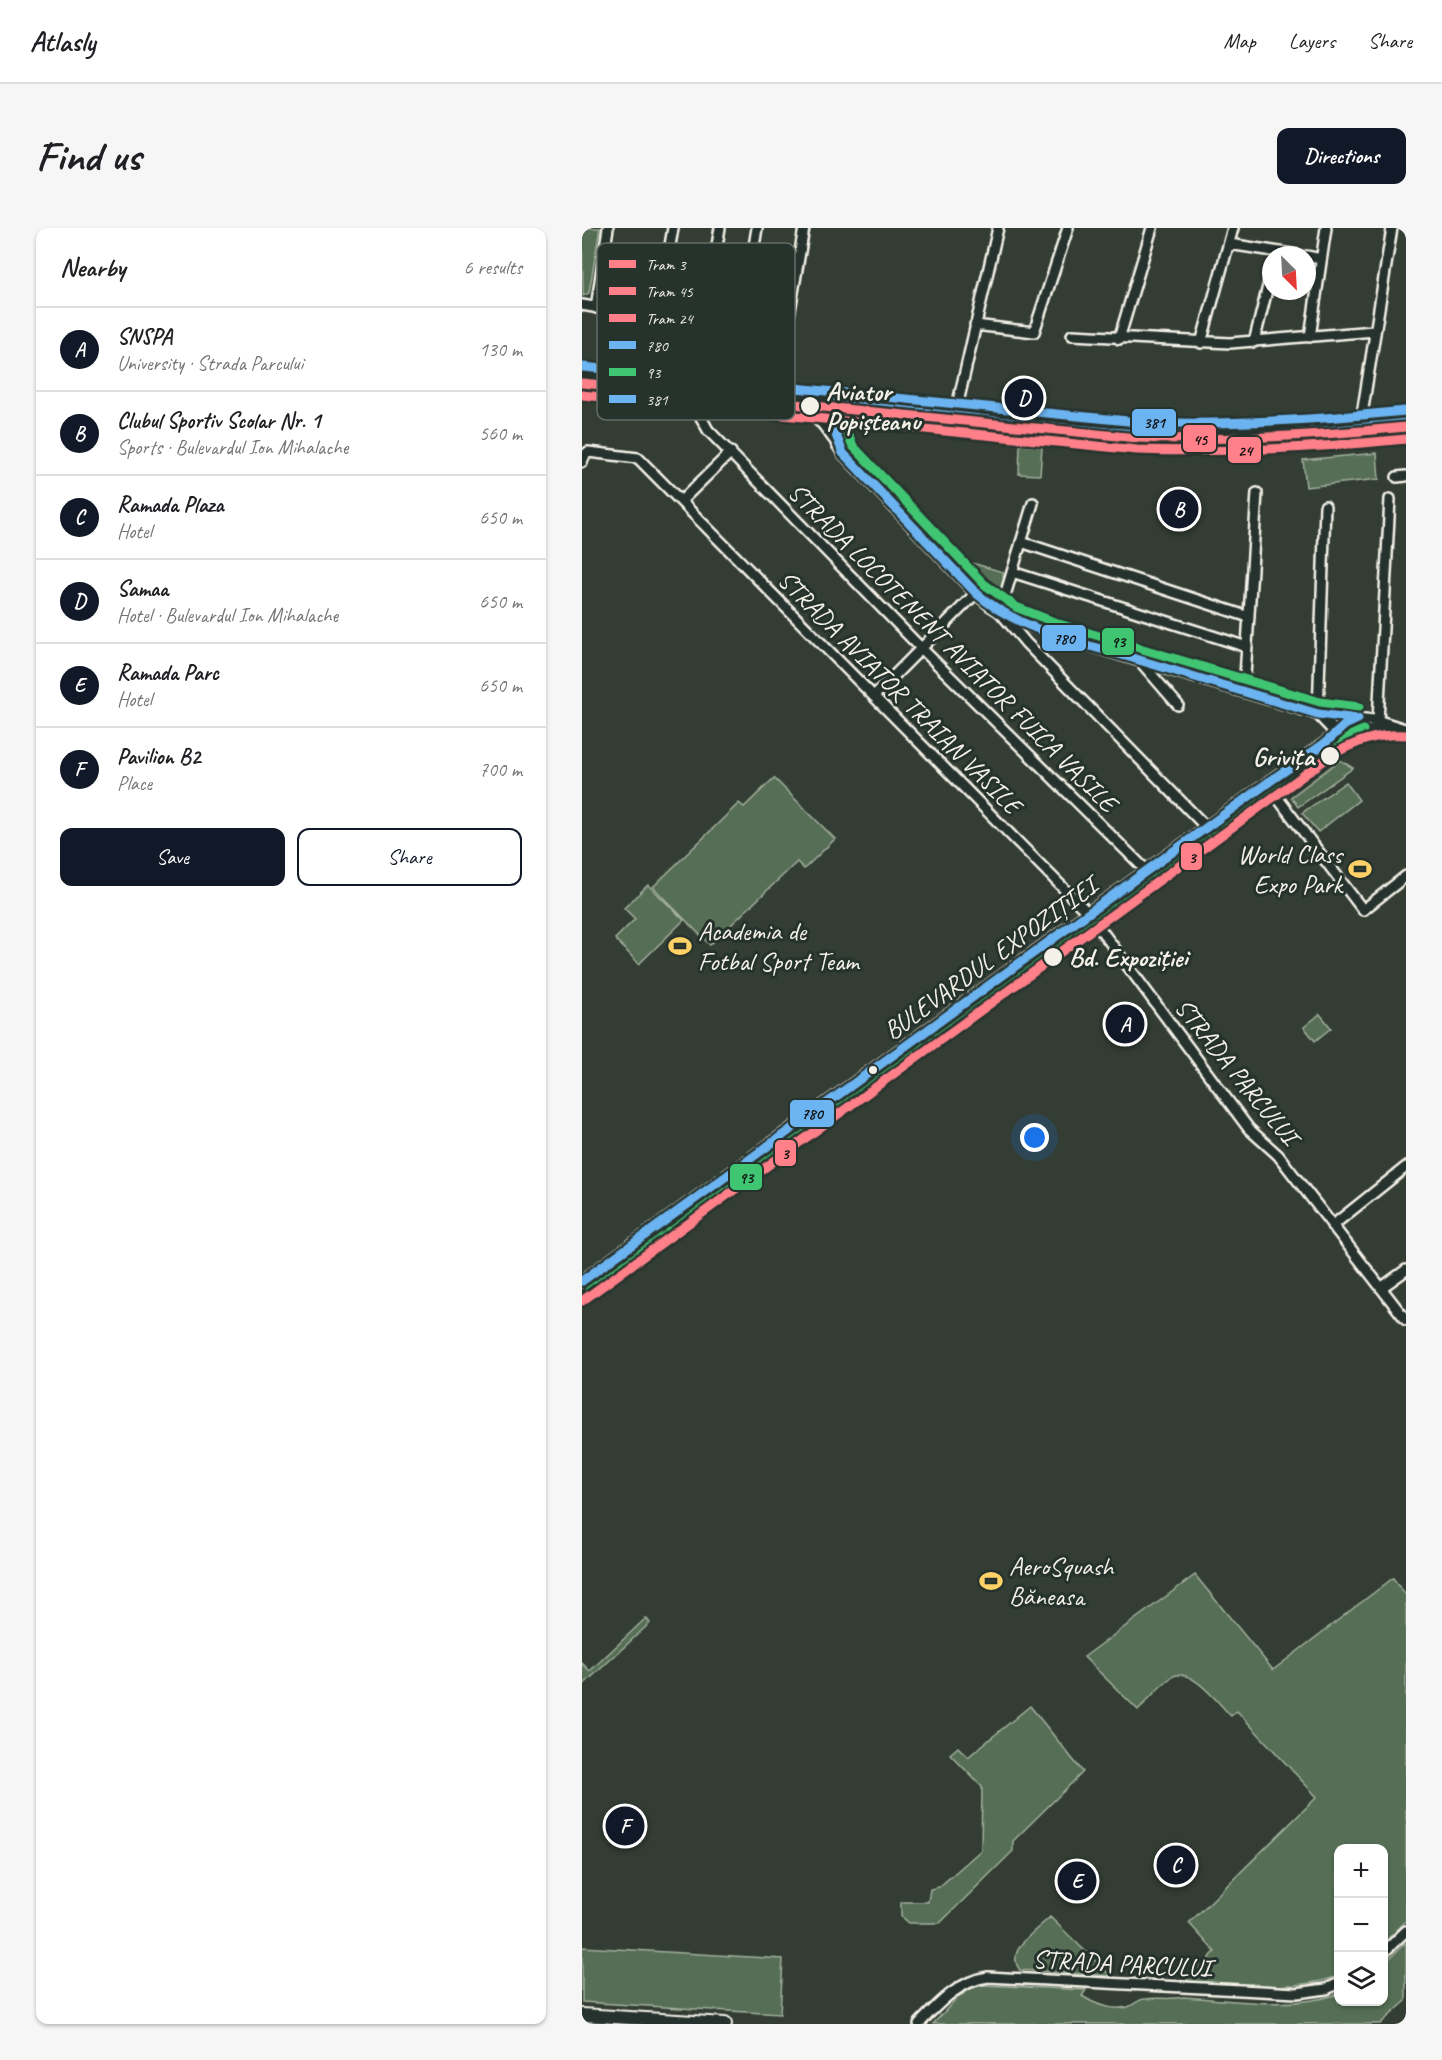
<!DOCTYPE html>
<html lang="en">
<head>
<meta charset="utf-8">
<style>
  body { margin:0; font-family:Caveat,sans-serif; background:#f6f6f6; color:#202124 }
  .controls { position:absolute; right:18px; bottom:18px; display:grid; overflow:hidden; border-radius:12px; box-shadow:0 2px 4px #0004 }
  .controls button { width:54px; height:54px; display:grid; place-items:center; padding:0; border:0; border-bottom:2px solid #e0e0e0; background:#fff; color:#202124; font:30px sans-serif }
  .compass { position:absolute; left:680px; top:18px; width:54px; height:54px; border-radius:50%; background:#fff; box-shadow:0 2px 4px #0004; rotate:156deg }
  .you { position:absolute; left:453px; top:910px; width:21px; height:21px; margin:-15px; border:4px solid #fff; border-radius:50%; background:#1a73e8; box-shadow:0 0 0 9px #1a73e833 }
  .badge { display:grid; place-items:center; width:39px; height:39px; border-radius:50%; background:#111827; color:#fff; font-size:20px; font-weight:700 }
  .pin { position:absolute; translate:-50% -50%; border:3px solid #fff; box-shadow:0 2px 6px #0006 }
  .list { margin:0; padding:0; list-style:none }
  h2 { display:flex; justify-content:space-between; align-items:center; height:78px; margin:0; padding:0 24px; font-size:26px }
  h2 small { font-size:20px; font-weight:400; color:#757577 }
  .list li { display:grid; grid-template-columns:39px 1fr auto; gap:18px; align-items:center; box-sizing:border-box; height:84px; padding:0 24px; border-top:2px solid #e0e0e0 }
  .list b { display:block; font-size:22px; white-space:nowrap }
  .list p { margin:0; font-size:20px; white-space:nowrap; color:#757577 }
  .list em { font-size:20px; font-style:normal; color:#757577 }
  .actions { display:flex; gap:12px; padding:18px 24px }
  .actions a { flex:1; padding:14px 0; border:2px solid #111827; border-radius:12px; text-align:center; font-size:21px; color:#111827 }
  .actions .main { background:#111827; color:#fff }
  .icon { flex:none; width:33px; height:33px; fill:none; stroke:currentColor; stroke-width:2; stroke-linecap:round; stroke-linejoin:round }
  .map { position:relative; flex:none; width:824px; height:1796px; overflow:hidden; border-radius:12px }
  header { display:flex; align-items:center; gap:36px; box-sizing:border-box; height:84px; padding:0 30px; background:#fff; border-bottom:2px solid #e0e0e0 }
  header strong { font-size:28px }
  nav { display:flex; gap:33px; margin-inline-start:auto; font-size:21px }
  .intro { display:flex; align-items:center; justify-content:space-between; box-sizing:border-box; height:144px; padding:0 36px }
  h1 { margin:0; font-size:42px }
  .button { padding:15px 27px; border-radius:12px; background:#111827; color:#fff; font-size:21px; font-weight:700 }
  main { display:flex; gap:36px; padding:0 36px }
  aside { flex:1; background:#fff; border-radius:12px; box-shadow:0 2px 4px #0004 }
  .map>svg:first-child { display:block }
</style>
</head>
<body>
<header>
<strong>Atlasly</strong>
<nav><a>Map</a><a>Layers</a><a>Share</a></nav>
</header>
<div class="intro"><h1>Find us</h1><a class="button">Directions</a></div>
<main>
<aside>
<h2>Nearby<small>6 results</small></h2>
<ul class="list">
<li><span class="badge">A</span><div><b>SNSPA</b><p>University · Strada Parcului</p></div><em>130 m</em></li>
<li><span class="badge">B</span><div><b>Clubul Sportiv Scolar Nr. 1</b><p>Sports · Bulevardul Ion Mihalache</p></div><em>560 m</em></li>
<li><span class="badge">C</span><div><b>Ramada Plaza</b><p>Hotel</p></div><em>650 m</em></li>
<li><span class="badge">D</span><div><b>Samaa</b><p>Hotel · Bulevardul Ion Mihalache</p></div><em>650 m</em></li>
<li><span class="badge">E</span><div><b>Ramada Parc</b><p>Hotel</p></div><em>650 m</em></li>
<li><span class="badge">F</span><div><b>Pavilion B2</b><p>Place</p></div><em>700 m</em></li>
</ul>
<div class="actions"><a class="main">Save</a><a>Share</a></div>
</aside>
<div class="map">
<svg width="824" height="1796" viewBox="0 0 824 1796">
  <rect width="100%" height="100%" fill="#333d34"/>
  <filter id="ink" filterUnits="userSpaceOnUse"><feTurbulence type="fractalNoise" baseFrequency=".0167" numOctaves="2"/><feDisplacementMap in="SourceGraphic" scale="12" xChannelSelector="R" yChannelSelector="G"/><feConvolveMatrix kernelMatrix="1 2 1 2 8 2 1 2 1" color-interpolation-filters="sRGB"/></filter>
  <g filter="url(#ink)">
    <path fill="#546e54" stroke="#a4b09e" stroke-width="1.5" d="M0 0H18L7 65 1 68Z
      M438 217 460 219 458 247 437 246Z
      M795 225 797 251 724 259 721 232Z
      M390 335 421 344 422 359 412 368 386 342Z
      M758 532 771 540 716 579 709 569Z
      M192 550 253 611 222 641 215 634 128 717 71 659 157 575 162 579Z
      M764 554 777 572 736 604 720 585Z
      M66 657 102 692 57 736 33 711 53 691 42 680Z
      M738 786 749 800 733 813 722 799Z
      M613 1347 691 1442 811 1350 824 1367V1693L802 1715V1620H756V1748C712 1765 651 1755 604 1753L633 1724 607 1695 735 1569 655 1483 649 1488C638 1477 608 1437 590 1449 578 1457 567 1471 556 1482L502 1429Z
      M64 1390 68 1395 0 1458V1435L8 1443Z
      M448 1478 501 1544 431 1613V1623L358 1695H327L319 1688V1674H346L348 1661 357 1659 399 1622 400 1559 368 1526 376 1519 386 1529Z
      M468 1689 529 1748 438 1742C422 1722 455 1702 468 1689Z
      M824 1714V1773L798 1796H351L375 1770 390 1760 401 1757 504 1762 500 1768C514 1777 529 1783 546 1779 552 1777 557 1771 563 1771 576 1769 588 1772 602 1769 652 1772 709 1782 756 1766V1774H802V1736Z
      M0 1719 201 1731 198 1786 0 1774Z"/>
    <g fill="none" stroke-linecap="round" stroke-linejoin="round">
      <g stroke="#f4f1e8" stroke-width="14">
        <path id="minor" d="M647 16 717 27
          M725 28 739 31
          M0 77 75 90
          M14 80 26 0
          M393 97 452 104 486 0
          M490 107 648 115 792 103
          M728 109 744 0
          M537 111 570 0
          M672 114 689 46
          M619 115 651 0
          M64 157 91 0
          M110 162 138 0
          M148 166 175 0
          M193 171 222 0
          M110 173 126 202 339 420 565 643
          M372 192 416 0
          M777 205 810 0
          M0 234 3 227 6 224 56 230 507 686 667 901 696 927 824 1092
          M815 249 824 248
          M99 273 149 224
          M451 275 418 384 444 415 625 600
          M439 314 667 389
          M430 344 665 419
          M557 432 596 477
          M662 463 675 265
          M292 468 394 365
          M736 486 743 278
          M796 493 808 271
          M685 556 781 682 824 648
          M750 998 824 939
          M799 1060 824 1042
          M802 1724 824 1703
          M337 1796C357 1775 377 1753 406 1749L715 1765 744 1761 756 1756"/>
      </g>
      <g stroke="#f4f1e8" stroke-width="15">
        <path id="tertiary" d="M252 183 254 214 261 225 394 365 408 377 429 390 473 407 736 486 796 493 824 502
          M229 186 241 196 253 212
          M261 225 263 216 265 183
          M736 486 754 505 813 501
          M0 1053 691 551 742 516 763 497 776 491"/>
      </g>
      <g stroke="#f4f1e8" stroke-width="16">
        <path id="secondary" d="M0 1787 143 1796"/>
      </g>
      <g stroke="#f4f1e8" stroke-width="18">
        <path id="primary" d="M0 151 555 206C645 211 734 204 824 195
          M0 162 514 214C618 223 720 216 824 206"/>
      </g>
      <use href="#minor" stroke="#26332d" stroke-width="9"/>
      <use href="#tertiary" stroke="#26332d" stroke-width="10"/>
      <use href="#secondary" stroke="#26332d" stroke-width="12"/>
      <use href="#primary" stroke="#26332d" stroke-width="14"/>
      <g stroke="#26332d" stroke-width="14">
        <path id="bus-1" d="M776 491 736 486C676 468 617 450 557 432 501 415 439 404 394 365L261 225 254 207 252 176C367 185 481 204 597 208 673 211 748 203 824 195
          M0 1053 691 551 742 516 763 497 776 491"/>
      </g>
      <g stroke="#26332d" stroke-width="14">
        <path id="bus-2" d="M777 479 738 474 477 396 434 379 402 356 271 218 265 205 264 189C375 198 485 216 596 220 672 223 748 215 824 207
          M7 1063 698 561 749 526 770 507 781 502"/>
      </g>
      <g stroke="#26332d" stroke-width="14">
        <path id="bus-3" d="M1 139 556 194C645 198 734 192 823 183"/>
      </g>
      <use href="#bus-1" stroke="#6cb4f1" stroke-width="9"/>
      <use href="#bus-2" stroke="#40c673" stroke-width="9"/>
      <use href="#bus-3" stroke="#6cb4f1" stroke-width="9"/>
      <g stroke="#26332d" stroke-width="14">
        <path id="tram-1" d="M0 1073 748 528C773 514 795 505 824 507"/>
      </g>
      <g stroke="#26332d" stroke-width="14">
        <path id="tram-2" d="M0 155 555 210C645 213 734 208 824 199"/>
      </g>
      <g stroke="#26332d" stroke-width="14">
        <path id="tram-3" d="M0 167 555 222C645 225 734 220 824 211"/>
      </g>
      <use href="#tram-1" stroke="#ff8089" stroke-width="9"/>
      <use href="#tram-2" stroke="#ff8089" stroke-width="9"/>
      <use href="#tram-3" stroke="#ff8089" stroke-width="9"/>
    </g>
  </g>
  <defs>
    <g id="stadium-bare" transform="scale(1.8)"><path d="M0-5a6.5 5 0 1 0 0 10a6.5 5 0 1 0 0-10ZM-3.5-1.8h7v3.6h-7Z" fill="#ffd166" stroke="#26332d" stroke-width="2.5" paint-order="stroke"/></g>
  </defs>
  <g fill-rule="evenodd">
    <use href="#stadium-bare" x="778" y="641"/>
    <use href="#stadium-bare" x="98" y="718"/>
    <use href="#stadium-bare" x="409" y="1353"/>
  </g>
  <g fill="#f4f1e8" stroke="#26332d" stroke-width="2">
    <circle cx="228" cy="178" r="10"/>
    <circle cx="748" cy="528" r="10"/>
    <circle cx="471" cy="729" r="10"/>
    <circle cx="291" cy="842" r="5"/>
  </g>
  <g text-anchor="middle" stroke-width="6" stroke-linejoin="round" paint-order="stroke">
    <g font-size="26" font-weight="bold" fill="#f4f1e8" stroke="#26332d" text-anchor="start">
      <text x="244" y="172">Aviator<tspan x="244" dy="30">Popișteanu</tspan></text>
      <text x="732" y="537" text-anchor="end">Grivița</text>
      <text x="487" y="738">Bd. Expoziției</text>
    </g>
    <g font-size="26" fill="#f4f1e8" stroke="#26332d">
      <text transform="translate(371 419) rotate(45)" y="9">STRADA LOCOTENENT AVIATOR FUICA VASILE</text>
      <text transform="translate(318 464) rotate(45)" y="9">STRADA AVIATOR TRAIAN VASILE</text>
      <text transform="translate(408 730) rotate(-36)" y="9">BULEVARDUL EXPOZIȚIEI</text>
      <text transform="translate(655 843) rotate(51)" y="9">STRADA PARCULUI</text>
      <text transform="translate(540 1735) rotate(3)" y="9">STRADA PARCULUI</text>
    </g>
    <g font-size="26" fill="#f4f1e8" stroke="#26332d" text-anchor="start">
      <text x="760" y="635" text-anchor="end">World Class<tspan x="760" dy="30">Expo Park</tspan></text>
      <text x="116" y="712">Academia de<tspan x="116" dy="30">Fotbal Sport Team</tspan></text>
      <text x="427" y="1347">AeroSquash<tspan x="427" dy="30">Băneasa</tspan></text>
    </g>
  </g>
  <rect x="15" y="15" width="198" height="177" rx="9" fill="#26332d" stroke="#646c65" stroke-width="1.5"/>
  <rect x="27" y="32" width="27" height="8" fill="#ff8089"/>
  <rect x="27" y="59" width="27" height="8" fill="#ff8089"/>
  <rect x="27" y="86" width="27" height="8" fill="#ff8089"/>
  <rect x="27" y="113" width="27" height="8" fill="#6cb4f1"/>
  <rect x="27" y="140" width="27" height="8" fill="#40c673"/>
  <rect x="27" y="167" width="27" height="8" fill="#6cb4f1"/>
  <g font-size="16" fill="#f4f1e8">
    <text x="64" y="42">Tram 3</text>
    <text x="64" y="69">Tram 45</text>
    <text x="64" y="96">Tram 24</text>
    <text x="64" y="123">780</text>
    <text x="64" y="150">93</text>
    <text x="64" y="177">381</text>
  </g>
  <g stroke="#26332d" stroke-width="2">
    <rect x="549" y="180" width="46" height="29" rx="6" fill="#6cb4f1"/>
    <rect x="600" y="196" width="35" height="29" rx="6" fill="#ff8089"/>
    <rect x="645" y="208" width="35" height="28" rx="6" fill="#ff8089"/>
    <rect x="459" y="396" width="46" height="28" rx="6" fill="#6cb4f1"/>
    <rect x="519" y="399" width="34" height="29" rx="6" fill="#40c673"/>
    <rect x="598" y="614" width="23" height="29" rx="6" fill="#ff8089"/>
    <rect x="207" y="871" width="46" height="29" rx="6" fill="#6cb4f1"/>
    <rect x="192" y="911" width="23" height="28" rx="6" fill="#ff8089"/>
    <rect x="147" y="935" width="34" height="28" rx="6" fill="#40c673"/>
  </g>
  <g font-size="16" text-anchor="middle" font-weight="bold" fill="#111">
    <text x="572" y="200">381</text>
    <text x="618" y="217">45</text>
    <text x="663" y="228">24</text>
    <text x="482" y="416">780</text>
    <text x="536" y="419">93</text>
    <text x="610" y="635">3</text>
    <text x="230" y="891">780</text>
    <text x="203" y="931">3</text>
    <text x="164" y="955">93</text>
  </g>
</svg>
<div class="controls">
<button>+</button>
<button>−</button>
<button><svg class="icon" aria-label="layers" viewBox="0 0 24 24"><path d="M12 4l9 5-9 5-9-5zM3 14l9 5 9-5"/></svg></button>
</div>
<svg class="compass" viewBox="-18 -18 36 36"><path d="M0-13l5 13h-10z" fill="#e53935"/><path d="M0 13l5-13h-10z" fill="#757577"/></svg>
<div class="you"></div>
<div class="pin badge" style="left:543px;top:796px">A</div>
<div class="pin badge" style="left:597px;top:281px">B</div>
<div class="pin badge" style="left:594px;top:1637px">C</div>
<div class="pin badge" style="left:442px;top:170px">D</div>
<div class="pin badge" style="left:495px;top:1653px">E</div>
<div class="pin badge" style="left:43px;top:1598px">F</div>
</div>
</main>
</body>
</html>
